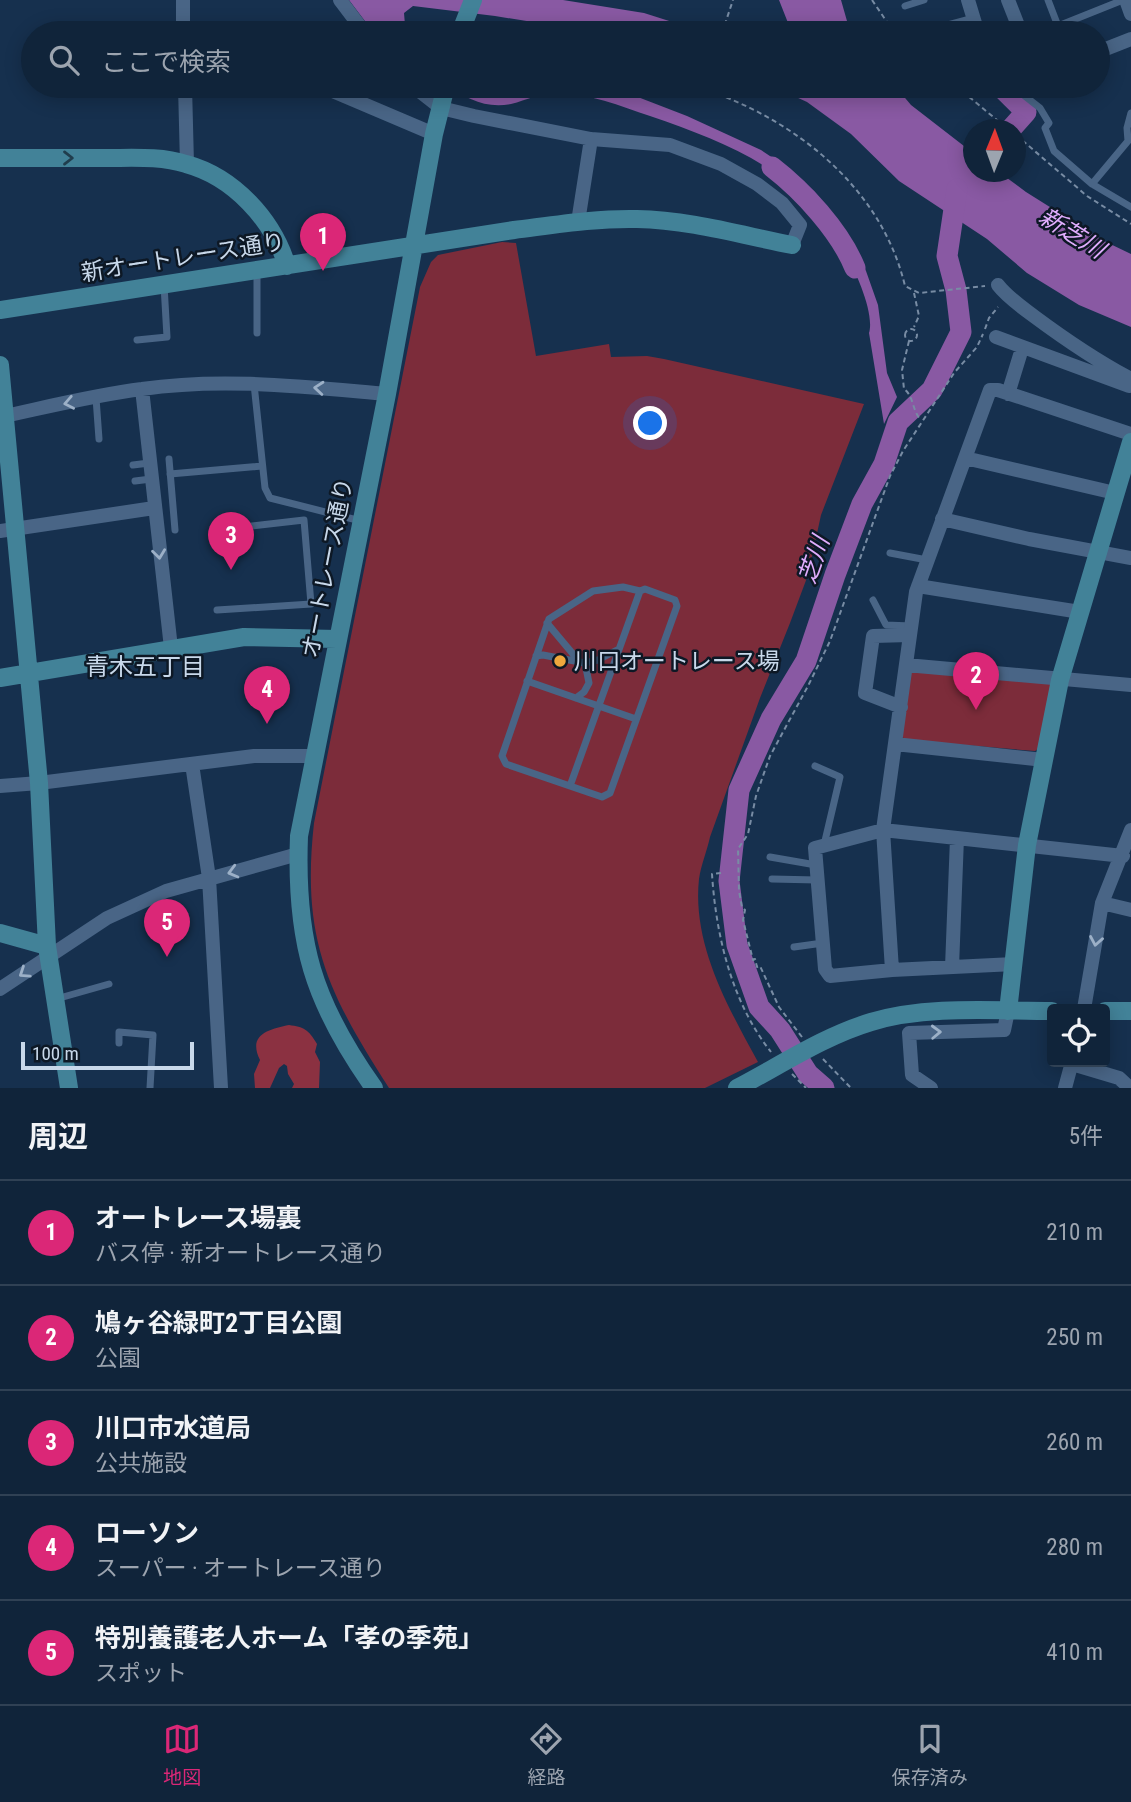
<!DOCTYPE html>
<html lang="ja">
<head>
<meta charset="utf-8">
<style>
  body { margin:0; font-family:"Roboto Condensed","Noto Sans JP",sans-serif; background:#1e3045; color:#f1f3f6 }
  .controls { position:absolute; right:21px; bottom:21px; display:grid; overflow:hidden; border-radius:7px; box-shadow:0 4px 18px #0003 }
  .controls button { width:63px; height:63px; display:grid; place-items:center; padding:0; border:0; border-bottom:2px solid #304154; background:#10243a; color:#f1f3f6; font:35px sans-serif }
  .compass { position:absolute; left:963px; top:119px; width:63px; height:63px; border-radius:50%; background:#10243a; box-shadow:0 4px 18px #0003; rotate:1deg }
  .scale { position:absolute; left:21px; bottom:18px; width:173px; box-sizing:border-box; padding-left:7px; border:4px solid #c8d8ea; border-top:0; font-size:19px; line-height:24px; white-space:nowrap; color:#c8d8ea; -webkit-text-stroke:5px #0d1825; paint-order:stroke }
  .you { position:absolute; left:651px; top:424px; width:24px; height:24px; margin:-18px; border:5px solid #fff; border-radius:50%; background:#1a73e8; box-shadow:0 0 0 10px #1a73e833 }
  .badge { display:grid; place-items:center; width:46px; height:46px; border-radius:50%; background:#db2777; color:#fff; font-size:23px; font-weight:700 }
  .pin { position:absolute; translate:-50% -58px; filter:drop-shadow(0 2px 4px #0008) }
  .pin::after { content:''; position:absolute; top:37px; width:24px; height:21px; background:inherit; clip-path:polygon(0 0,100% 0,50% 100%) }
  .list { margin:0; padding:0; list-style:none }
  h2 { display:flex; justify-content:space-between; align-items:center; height:91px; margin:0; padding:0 28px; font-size:30px }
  h2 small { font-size:23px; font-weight:400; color:#9ca4af }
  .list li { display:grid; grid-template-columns:46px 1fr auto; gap:21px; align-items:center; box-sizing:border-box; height:105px; padding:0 28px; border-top:2px solid #304154 }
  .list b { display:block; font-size:26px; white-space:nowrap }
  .list p { margin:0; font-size:23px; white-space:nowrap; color:#9ca4af }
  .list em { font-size:23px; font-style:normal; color:#9ca4af }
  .icon { flex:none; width:38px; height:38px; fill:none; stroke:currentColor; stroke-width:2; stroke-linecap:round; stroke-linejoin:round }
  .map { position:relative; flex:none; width:1131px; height:1088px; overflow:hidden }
  .search { position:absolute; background:#10243a; box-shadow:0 4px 18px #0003; left:21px; right:21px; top:21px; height:77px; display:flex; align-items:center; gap:18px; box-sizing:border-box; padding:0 24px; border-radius:38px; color:#9ca4af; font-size:26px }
  .sheet { height:616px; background:#10243a }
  nav { display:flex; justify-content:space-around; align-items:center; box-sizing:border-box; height:98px; border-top:2px solid #304154; background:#10243a; font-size:19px; color:#9ca4af }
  nav a { display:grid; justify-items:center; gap:4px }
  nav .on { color:#db2777 }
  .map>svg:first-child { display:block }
</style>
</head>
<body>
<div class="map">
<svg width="1131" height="1088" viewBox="0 0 1131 1088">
  <rect width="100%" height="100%" fill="#16304e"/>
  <path fill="#7c2c3a" d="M502 242 516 243 536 356 609 344 611 357 647 356 664 359 864 404 821 515 808 575 790 623 760 698 710 837C707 851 701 865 699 879 692 944 728 1007 758 1062L705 1088H389C328 993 301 939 314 823L420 287 431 262 438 255Z
    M914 670 1053 683 1039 748 1035 751 906 740 901 736 910 674Z"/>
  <path fill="#8b3141" d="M289 1025C304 1027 308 1029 317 1044L315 1052 320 1062 319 1088H292L294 1084 288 1074 287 1066 284 1064 279 1068 270 1088H255L254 1074 260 1060C247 1034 270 1029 289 1025Z"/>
  <path fill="#8959a3" d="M349 0H563L644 13 707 33H601L495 16 413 6 404 13 405 25 416 33H374Z
    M779 0H841L847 21 855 33H792Z
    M446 86H600L630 94 687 116 761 150 788 168 814 191 832 213 852 243 866 271 878 305 887 373 897 397 884 424 869 333C875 313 855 270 845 252 803 172 731 144 650 116 620 106 589 93 557 93 540 93 527 100 511 104 485 109 467 98 446 86Z
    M772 86H895L911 105 973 153 974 172H999L1026 192 1104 241 1131 254V327L1079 305 1027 273 987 239 899 181 851 134 807 102Z"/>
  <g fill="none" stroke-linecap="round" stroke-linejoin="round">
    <path stroke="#8959a3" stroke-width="21" d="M1000 86 1026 112 1010 130
      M772 167C803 191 840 231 855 268
      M824 1088 808 1074 780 1030 759 1007 737 945 729 881 739 790 771 719 806 661 835 575 862 504 884 464 898 422 932 390 961 332 956 290 947 256 957 189"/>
    <path stroke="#788ca4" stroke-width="2" stroke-dasharray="5 3.5" stroke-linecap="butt" d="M872 0 889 25 897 33
      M722 33 733 0
      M694 86C790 115 881 185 905 286L919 293 985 286
      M956 86 1009 130
      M1016 135 1087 196 1131 224
      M914 293 919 316 914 327
      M905 335a6 6 0 1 1 12 0a6 6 0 1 1-12 0Z
      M985 329 989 318 998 307
      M909 341 902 370 904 389C914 396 912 411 921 420
      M721 873 712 874C716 936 732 1003 771 1052
      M802 1037 779 1007 760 966 757 967 755 959 753 960 743 920 745 910 742 907 739 891 738 849 748 834 756 796 770 756 808 686 830 641 890 476 903 451 954 373 977 347 983 334
      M823 1059 851 1088
      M792 1074 806 1088"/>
    <path stroke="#496586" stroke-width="7" d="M1048 0 1058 26 1123 0
      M905 6 924 0
      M918 33 974 18
      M1012 86 1040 108 1049 123 1045 128 1054 151 1092 184 1128 141 1127 128 1131 113
      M1092 184 1131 207
      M257 271V333
      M137 340 167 337 164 285
      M254 384 265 488 270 498 361 521
      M96 398 99 439
      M169 459 175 530
      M133 465 149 463
      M170 474 262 466
      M135 481 151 479
      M890 553 927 560
      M873 600 886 625 911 626
      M217 610 311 604 304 520 252 526
      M547 623 578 660
      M536 656 543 655 585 663 589 683 584 692 576 698
      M585 663 598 660 619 649
      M527 681 636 719
      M815 766 840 777 824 845
      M570 786 640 591 645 589 675 600 677 606 610 793 602 797 506 764 502 756 549 619 593 591 623 587 640 591
      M770 857 816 865
      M772 879 817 880
      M794 947 823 943
      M56 999 109 984
      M119 1043V1032L153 1035 150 1088"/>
    <path stroke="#496586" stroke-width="14" d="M183 0V33
      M340 0 365 33
      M968 0 978 33
      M1008 0 1021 33
      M1126 0 1131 14
      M1098 52 1131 39
      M185 86 187 164
      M321 86 434 134
      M413 86 441 108 474 116 591 139 670 145 721 164 757 184 782 203 800 225 792 245
      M578 222 591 139
      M998 285C1008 298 1022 307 1035 317 1066 340 1097 361 1131 379
      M996 337 1129 386
      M142 389 171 648
      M1008 394 1020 355
      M0 417C47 407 94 395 142 389 223 377 306 387 387 394
      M965 458 1115 493
      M942 519 1029 539 1131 558
      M0 531 154 508
      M918 586 1080 612
      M906 665 1131 685
      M901 707 865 693 873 636 910 635
      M895 744 1044 760
      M192 764 209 878 221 1088
      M0 786 39 783 254 756H314
      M1102 903 1131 910
      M1014 964 892 970 830 976 825 969 815 848 883 830 1123 856
      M952 967 957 838
      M892 970 883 830 916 592 990 390H998L1131 434
      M0 989 107 918 166 891 298 854
      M1084 1009 1102 903 1131 830
      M1072 1064 1119 1078 1130 1088
      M931 1088 912 1075 909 1033 1004 1030 1008 1011
      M1065 1088 1072 1062"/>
    <path stroke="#428298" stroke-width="18" d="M460 33 473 0
      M0 158C36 158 71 158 107 158 133 158 161 156 186 164 234 177 273 220 287 266
      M0 310 514 230C554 225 596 218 637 219 689 220 741 235 792 245
      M0 365 39 783 47 946 69 1088
      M0 678 244 637 337 639
      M0 933 47 946
      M1008 1011 1027 845 1060 680 1131 442
      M1105 1011H1131
      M374 1088C313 1002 295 942 299 836L387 394 434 134 446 86
      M737 1088C781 1065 824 1036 871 1022 927 1005 995 1011 1052 1011"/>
  </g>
  <defs><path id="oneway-chevron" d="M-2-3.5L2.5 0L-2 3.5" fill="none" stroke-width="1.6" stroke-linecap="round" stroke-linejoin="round" transform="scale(1.75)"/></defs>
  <use stroke="#203d4d" href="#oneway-chevron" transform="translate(68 158)"/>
  <g stroke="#9cb0c7">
    <use href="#oneway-chevron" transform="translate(319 388) rotate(-175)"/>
    <use href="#oneway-chevron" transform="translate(69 403) rotate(169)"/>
    <use href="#oneway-chevron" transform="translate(159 554) rotate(83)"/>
    <use href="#oneway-chevron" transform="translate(233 872) rotate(165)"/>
    <use href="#oneway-chevron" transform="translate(1096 941) rotate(100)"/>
    <use href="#oneway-chevron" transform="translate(24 973) rotate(146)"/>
    <use href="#oneway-chevron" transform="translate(936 1032) rotate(-2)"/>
  </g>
  <circle fill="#efa73d" stroke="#0d1825" stroke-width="2.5" cx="560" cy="661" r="7"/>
  <g text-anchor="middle" stroke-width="5" stroke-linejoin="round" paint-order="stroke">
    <g font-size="23" fill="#c8d8ea" stroke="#0d1825">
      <text transform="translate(183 257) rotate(-9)" y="8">新オートレース通り</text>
      <text transform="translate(327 568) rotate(-79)" y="8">オートレース通り</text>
    </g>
    <g font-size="23" fill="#c8d8ea" stroke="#0d1825" text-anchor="start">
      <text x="574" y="669">川口オートレース場</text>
    </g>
    <g font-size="24" font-style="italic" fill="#e0adfd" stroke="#0d1825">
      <text transform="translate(1072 233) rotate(32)" y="8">新芝川</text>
      <text transform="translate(814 560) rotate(-71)" y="8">芝川</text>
    </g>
    <g font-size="24" fill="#c8d8ea" stroke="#0d1825">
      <text x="145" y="675">青木五丁目</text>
    </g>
  </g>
</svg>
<div class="controls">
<button><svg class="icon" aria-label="locate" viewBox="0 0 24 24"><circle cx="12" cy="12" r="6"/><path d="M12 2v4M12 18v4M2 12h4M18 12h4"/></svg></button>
</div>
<svg class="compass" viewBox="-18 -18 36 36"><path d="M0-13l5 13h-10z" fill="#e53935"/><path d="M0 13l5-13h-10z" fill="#9ca4af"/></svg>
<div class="scale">100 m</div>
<div class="you"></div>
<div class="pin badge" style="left:323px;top:271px">1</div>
<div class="pin badge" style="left:976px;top:710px">2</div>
<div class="pin badge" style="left:231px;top:570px">3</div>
<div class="pin badge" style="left:267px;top:724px">4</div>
<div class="pin badge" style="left:167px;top:957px">5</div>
<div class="search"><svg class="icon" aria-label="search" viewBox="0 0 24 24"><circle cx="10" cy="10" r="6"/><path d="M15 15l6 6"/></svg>ここで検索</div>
</div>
<section class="sheet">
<h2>周辺<small>5件</small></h2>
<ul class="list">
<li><span class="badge">1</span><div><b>オートレース場裏</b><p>バス停 · 新オートレース通り</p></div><em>210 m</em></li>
<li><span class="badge">2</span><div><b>鳩ヶ谷緑町2丁目公園</b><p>公園</p></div><em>250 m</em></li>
<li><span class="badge">3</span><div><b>川口市水道局</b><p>公共施設</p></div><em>260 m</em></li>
<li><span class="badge">4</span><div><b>ローソン</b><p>スーパー · オートレース通り</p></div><em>280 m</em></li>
<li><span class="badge">5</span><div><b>特別養護老人ホーム「孝の季苑」</b><p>スポット</p></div><em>410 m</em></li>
</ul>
</section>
<nav>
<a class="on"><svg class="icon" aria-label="map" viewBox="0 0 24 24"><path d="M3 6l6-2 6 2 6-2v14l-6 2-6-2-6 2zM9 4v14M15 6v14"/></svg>地図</a>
<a><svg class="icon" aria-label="directions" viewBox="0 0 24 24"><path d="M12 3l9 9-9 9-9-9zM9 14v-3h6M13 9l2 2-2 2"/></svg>経路</a>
<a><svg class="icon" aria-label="saved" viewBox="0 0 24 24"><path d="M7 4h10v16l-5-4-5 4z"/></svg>保存済み</a>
</nav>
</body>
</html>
